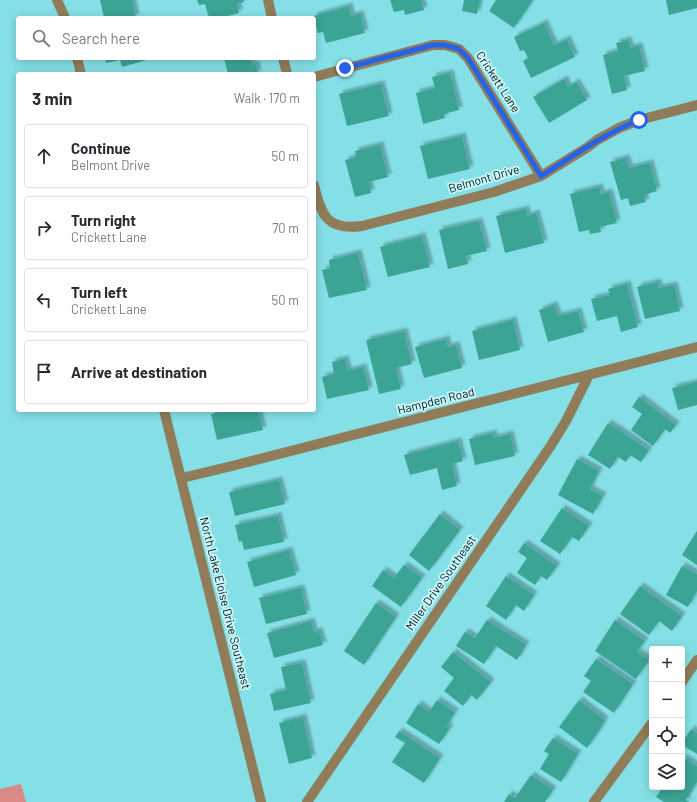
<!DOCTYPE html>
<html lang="en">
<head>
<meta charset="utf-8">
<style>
  body { margin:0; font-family:Barlow,sans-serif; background:#f7f7f7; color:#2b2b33 }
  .controls { position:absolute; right:12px; bottom:12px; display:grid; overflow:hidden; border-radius:4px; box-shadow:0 2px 10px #0003 }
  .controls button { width:36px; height:36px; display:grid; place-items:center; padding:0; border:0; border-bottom:1px solid #e1e1e2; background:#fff; color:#2b2b33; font:20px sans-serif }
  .stop { position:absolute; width:12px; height:12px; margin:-9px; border:3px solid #2563eb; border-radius:50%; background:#fff }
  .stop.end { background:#2563eb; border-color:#fff; box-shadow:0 1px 4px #0008 }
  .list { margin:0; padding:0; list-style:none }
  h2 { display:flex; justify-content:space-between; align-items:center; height:52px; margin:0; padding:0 16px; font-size:17px }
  h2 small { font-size:13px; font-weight:400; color:#7c7c81 }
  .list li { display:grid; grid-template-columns:26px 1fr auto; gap:12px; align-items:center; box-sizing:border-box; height:64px; margin:0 8px 8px; padding:0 8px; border:1px solid #e1e1e2; border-radius:4px }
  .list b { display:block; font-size:15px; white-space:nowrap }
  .list p { margin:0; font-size:13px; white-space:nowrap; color:#7c7c81 }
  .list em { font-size:13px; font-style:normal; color:#7c7c81 }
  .icon { flex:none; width:22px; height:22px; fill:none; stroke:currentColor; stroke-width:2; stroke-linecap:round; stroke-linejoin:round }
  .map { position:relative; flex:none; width:697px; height:802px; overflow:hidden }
  .search { position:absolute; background:#fff; box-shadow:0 2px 10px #0003; left:16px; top:16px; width:300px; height:44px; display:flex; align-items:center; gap:10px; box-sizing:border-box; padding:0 14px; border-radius:4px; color:#7c7c81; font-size:15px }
  .panel { position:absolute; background:#fff; box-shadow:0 2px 10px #0003; left:16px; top:72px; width:300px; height:340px; border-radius:4px }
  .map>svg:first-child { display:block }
</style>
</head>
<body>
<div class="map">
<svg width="697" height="802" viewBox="0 0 697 802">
  <defs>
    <filter id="shadow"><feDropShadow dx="3.5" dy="-3.5" stdDeviation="1" flood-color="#0004"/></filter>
  </defs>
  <rect width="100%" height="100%" fill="#84dfe6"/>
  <path fill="#db8987" d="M21 784 26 802H0V789Z"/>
  <path fill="#3ba495" filter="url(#shadow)" d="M100 0H132L136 18H104Z
    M197 0H244V2L237 4 239 13 220 18H209L205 4 199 5Z
    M390 0H421L424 10 405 15 404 10 394 12Z
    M464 0H480L477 14 462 11Z
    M496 0H533L514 28 489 11Z
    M666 0H697V8L669 15Z
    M349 6 351 16 360 14 365 33 326 43 323 32 318 33 313 16Z
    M544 23 554 45 567 39 575 57 531 78 523 61 528 58 524 50 520 51 514 37Z
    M628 40 630 48 639 46 645 71 624 76 627 90 612 94 603 55 618 51 616 43Z
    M105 58H154L122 67 120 60 106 63Z
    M224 58H250L252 65 256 64 258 74H228Z
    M450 73 459 110 444 114 445 118 423 124 416 93 435 88 432 77Z
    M564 79 568 87 576 82 587 100 549 123 533 97Z
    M381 84 389 116 347 126 339 94Z
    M462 136 470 169 428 179 420 146Z
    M380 145 388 177 369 182 371 193 355 197 345 160 356 157 355 151Z
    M626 158 629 168 650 163 657 191 644 195 646 202 630 206 628 198 621 200 610 162Z
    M599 187 601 194 609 192 617 223 600 227 601 232 590 234 589 230 579 232 570 194Z
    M526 209 527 216 536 213 544 243 505 253 496 216Z
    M479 221 487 251 466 256 468 264 448 269 439 230Z
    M422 236 430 267 388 277 380 247Z
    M358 253 367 290 329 298 322 270 330 268 329 260Z
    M658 282 659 288 674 285 680 311 645 319 637 287Z
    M627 284 638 327 621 332 617 316 597 321 591 299 610 295 608 289Z
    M554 305 558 316 578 311 584 332 548 342 539 310Z
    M513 320 520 350 479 360 472 331Z
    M404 331 412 364 396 368 401 389 379 394 366 340Z
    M446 339 448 347 456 345 462 368 424 378 415 347Z
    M345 359 348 371 363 367 369 390 327 399 322 377 334 374 332 362Z
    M697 382V405L678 410 672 388Z
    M639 397 676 425 670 433 665 429 653 446 631 430 642 414 632 407Z
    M227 410H258L263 430 217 440 211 414Z
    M608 423 649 450 641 462 630 455 626 462 618 457 610 469 588 455Z
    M493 433 494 438 510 434 515 456 475 465 469 439Z
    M458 441 463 461 452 464 457 486 442 490 437 468 410 475 404 455Z
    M577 459 599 471 590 489 603 496 593 514 558 495Z
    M279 480 285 504 235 516 229 492Z
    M562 508 589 526 579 541 572 537 560 554 540 541Z
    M440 514 460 530 429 571 409 555Z
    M278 516 284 542 244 550 242 541 239 542 235 525Z
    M697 531V565L682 555Z
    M524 543 557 566 547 580 541 576 535 585 517 573 527 558 518 552Z
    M289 550 296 575 254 587 247 562Z
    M404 565 422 578 401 607 372 586 383 570 394 578Z
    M682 566 697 574V591L688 607 666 595Z
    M506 576 534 595 524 611 516 605 506 620 486 606Z
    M640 586 682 616 672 631 659 621 649 635 620 614Z
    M301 588 307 614 266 624 259 598Z
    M376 603 396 617 364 665 344 651Z
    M487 620 526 645 517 660 496 646 484 664 456 646 465 632 475 638Z
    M615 620 645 641 637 652 649 660 636 679 595 651Z
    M311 621 314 632 319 631 323 645 274 658 267 633Z
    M453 652 491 682 477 700 471 695 463 706 444 691 454 678 441 667Z
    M596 659 633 684 614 713 583 692 591 681 584 676Z
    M302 663 311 703 274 711 270 694 286 690 281 667Z
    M437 700 455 712 447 726 450 728 439 744 406 723 418 704 429 712Z
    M579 700 605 720 602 724 603 725 587 748 559 727Z
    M303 717 312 758 289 764 279 723Z
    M691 729 697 733V754L682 745V743Z
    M399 731 440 758 424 783 392 762 405 743 395 737Z
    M553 738 578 754 561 782 540 769 549 754 544 751Z
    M682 757 697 766V782L686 800 690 802H664L656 797 663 787H682Z
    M531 775 553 790 545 802H504L509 794 515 798Z"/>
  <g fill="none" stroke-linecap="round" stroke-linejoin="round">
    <path stroke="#907c59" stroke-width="10" d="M57 0 65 18
      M268 0 272 18
      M77 58 81 74
      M283 58 287 74
      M314 77 433 45H445L459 49 468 58 541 176
      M314 185C321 215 327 231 362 226L494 192 541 176 588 147 597 140 619 128 639 120 697 105
      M164 410 261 802
      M182 478 232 466 697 347
      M682 682 697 660
      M307 802 550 447 566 421 589 375
      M594 802 652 723"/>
  </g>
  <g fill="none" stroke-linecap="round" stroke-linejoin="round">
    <path stroke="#2563eb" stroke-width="5" d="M345 68 433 45H445L459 49 468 58 541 176C573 156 604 134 639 120"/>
  </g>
  <g text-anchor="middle" stroke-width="3.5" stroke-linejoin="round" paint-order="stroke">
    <g font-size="12" fill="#001719" stroke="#cdf8fb">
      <text transform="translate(498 82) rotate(57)" y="4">Crickett Lane</text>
      <text transform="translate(484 179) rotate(-16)" y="4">Belmont Drive</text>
      <text transform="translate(436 401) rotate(-14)" y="4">Hampden Road</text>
      <text transform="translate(441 583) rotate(-55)" y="4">Miller Drive Southeast</text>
      <text transform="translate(225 603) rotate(76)" y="4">North Lake Eloise Drive Southeast</text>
    </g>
  </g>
</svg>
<div class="controls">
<button>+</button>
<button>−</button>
<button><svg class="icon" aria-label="locate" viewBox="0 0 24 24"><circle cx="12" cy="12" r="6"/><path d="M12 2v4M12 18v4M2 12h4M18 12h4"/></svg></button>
<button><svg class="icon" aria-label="layers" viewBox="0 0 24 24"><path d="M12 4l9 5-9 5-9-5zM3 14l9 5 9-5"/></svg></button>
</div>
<div class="stop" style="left:639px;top:120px"></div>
<div class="stop end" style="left:345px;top:68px"></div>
<div class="search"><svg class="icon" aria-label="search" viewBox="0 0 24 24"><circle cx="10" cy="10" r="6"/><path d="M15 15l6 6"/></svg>Search here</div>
<section class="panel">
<h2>3 min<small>Walk · 170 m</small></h2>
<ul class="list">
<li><svg class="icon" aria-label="ahead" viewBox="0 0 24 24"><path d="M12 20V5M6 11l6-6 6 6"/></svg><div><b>Continue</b><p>Belmont Drive</p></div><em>50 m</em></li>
<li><svg class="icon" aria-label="right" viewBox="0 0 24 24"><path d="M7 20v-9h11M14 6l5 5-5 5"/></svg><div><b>Turn right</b><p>Crickett Lane</p></div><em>70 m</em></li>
<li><svg class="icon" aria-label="left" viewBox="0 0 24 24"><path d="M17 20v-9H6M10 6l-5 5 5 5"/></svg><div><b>Turn left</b><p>Crickett Lane</p></div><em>50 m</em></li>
<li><svg class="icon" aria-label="arrive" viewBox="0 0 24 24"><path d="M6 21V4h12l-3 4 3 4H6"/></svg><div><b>Arrive at destination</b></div></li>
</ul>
</section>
</div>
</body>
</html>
